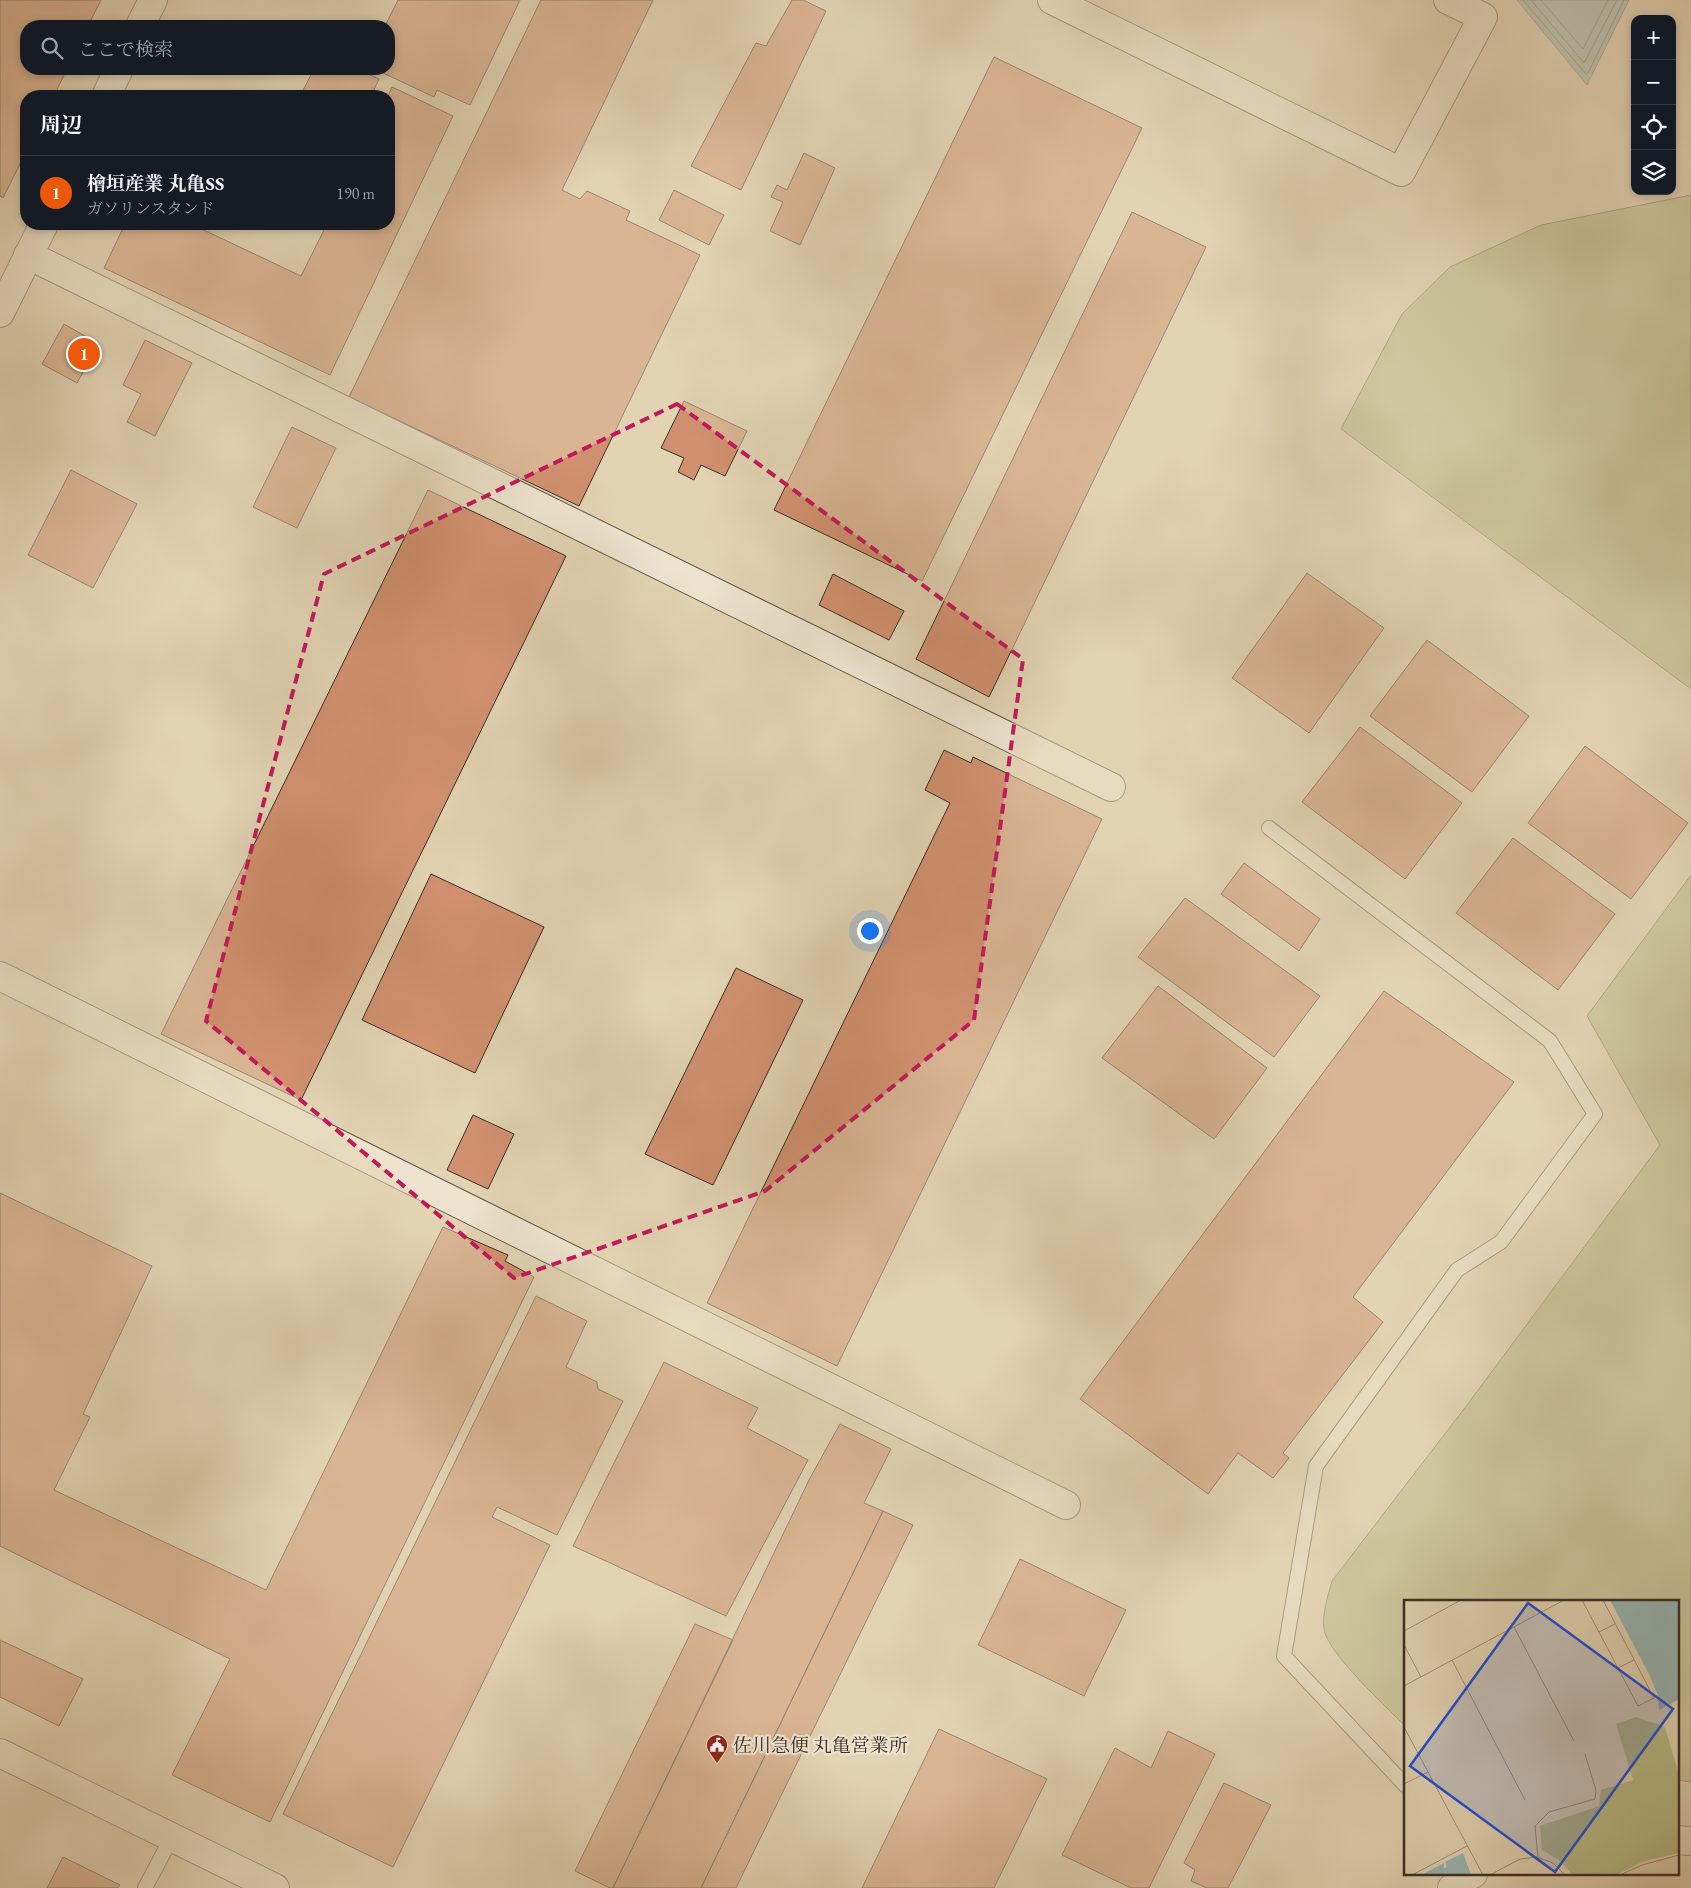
<!DOCTYPE html>
<html lang="ja">
<head>
<meta charset="utf-8">
<style>
  body { margin:0; font-family:"EB Garamond","Noto Serif JP",serif; background:#20242c; color:#f1f3f6 }
  .controls { position:absolute; right:15px; top:15px; display:grid; overflow:hidden; border-radius:10px; box-shadow:0 2px 8px #0003 }
  .controls button { width:45px; height:45px; display:grid; place-items:center; padding:0; border:0; border-bottom:1px solid #363941; background:#171b24; color:#f1f3f6; font:25px sans-serif }
  .you { position:absolute; left:869px; top:930px; width:18px; height:18px; margin:-12px; border:4px solid #fff; border-radius:50%; background:#1a73e8; box-shadow:0 0 0 8px #1a73e833 }
  .badge { display:grid; place-items:center; width:32px; height:32px; border-radius:50%; background:#ea580c; color:#fff; font-size:16px; font-weight:700 }
  .pin { position:absolute; translate:-50% -50%; border:2px solid #fff; box-shadow:0 1px 5px #0006 }
  .list { margin:0; padding:0; list-style:none }
  h2 { display:flex; justify-content:space-between; align-items:center; height:65px; margin:0; padding:0 20px; font-size:21px }
  h2 small { font-size:16px; font-weight:400; color:#9ea1a6 }
  .list li { display:grid; grid-template-columns:32px 1fr auto; gap:15px; align-items:center; box-sizing:border-box; height:75px; padding:0 20px; border-top:1px solid #363941 }
  .list b { display:block; font-size:19px; white-space:nowrap }
  .list p { margin:0; font-size:16px; white-space:nowrap; color:#9ea1a6 }
  .list em { font-size:16px; font-style:normal; color:#9ea1a6 }
  .icon { flex:none; width:28px; height:28px; fill:none; stroke:currentColor; stroke-width:2; stroke-linecap:round; stroke-linejoin:round }
  .map { position:relative; flex:none; width:1691px; height:1888px; overflow:hidden }
  .search { position:absolute; background:#171b24; box-shadow:0 2px 8px #0003; left:20px; top:20px; width:375px; height:55px; display:flex; align-items:center; gap:12px; box-sizing:border-box; padding:0 18px; border-radius:20px; color:#9ea1a6; font-size:19px }
  .panel { position:absolute; background:#171b24; box-shadow:0 2px 8px #0003; left:20px; top:90px; width:375px; height:140px; border-radius:20px }
  .map>svg:first-child { display:block }
</style>
</head>
<body>
<div class="map">
<svg width="1691" height="1888" viewBox="0 0 1691 1888">
  <rect width="100%" height="100%" fill="#e2d3b3"/>
  <filter id="stains"><feTurbulence type="fractalNoise" baseFrequency=".004" numOctaves="4"/><feColorMatrix values="0 0 0 0 .2 0 0 0 0 .09 0 0 0 0 .02 0 0 0 .5 -.17"/></filter>
  <radialGradient id="worn" r=".72"><stop offset=".6" stop-color="#630" stop-opacity="0"/><stop offset="1" stop-color="#630" stop-opacity=".3"/></radialGradient>
  <path fill="#b8bb89" stroke="#797457" d="M1691 195V689L1341 429 1402 314 1450 267 1541 225Z
    M1691 875V1782L1677 1780V1602H1405V1726C1387 1707 1327 1653 1324 1629 1322 1613 1328 1596 1332 1581L1467 1405 1660 1145 1587 1016Z"/>
  <path fill="#97b6b5" stroke="#72807b" d="M1517 0H1629L1587 85Z"/>
  <g fill="none" stroke-linecap="round" stroke-linejoin="round">
    <path stroke="#68726d" stroke-width="1" d="M1523 0 1586 74 1588 73 1624 0
      M1531 0 1584 63 1617 0
      M1541 0 1583 49 1608 0"/>
  </g>
  <path fill="#d19170" stroke="#3a2e25" d="M0 0H101L88 26H26V69H67L54 96H26V152L3 198 0 196Z
    M398 0H520L470 105 437 90 434 97 381 72 382 69H389V26H385Z
    M541 0H653L562 190 580 199 587 191 630 211 626 220 700 255 579 506 349 397Z
    M792 0H803L826 11 741 190 691 166 756 43 766 46Z
    M994 57 1142 128 922 581 774 510Z
    M314 69H358L379 79 371 96H300Z
    M392 87 453 116 330 375 104 268 125 224H191L301 276 327 224H389L388 96Z
    M804 153 835 168 800 245 770 231 783 202 771 197 777 185 787 190Z
    M674 190 724 215 709 245 659 220Z
    M1132 212 1206 247 989 697 916 659Z
    M64 324 99 344 77 383 42 364Z
    M145 340 192 363 155 436 127 422 141 394 123 385Z
    M684 401 747 431 725 476 701 465 694 480 678 472 684 458 661 448Z
    M292 427 336 448 297 528 253 507Z
    M71 470 137 504 93 588 28 555Z
    M428 490 566 556 301 1100 161 1034Z
    M1307 573 1384 628 1309 733 1232 678Z
    M833 574 904 611 889 640 819 605Z
    M1427 640 1529 716 1472 792 1370 716Z
    M1360 727 1462 803 1405 879 1302 802Z
    M1585 746 1688 823 1631 899 1528 823Z
    M944 750 971 763 973 757 1102 819 837 1366 707 1303 950 803 925 790Z
    M1513 838 1615 914 1558 990 1456 913Z
    M1244 863 1320 919 1299 951 1221 894Z
    M431 874 544 927 475 1073 362 1020Z
    M1185 898 1320 996 1274 1057 1138 957Z
    M736 968 803 1000 713 1185 645 1154Z
    M1158 986 1267 1068 1214 1139 1102 1058Z
    M1384 991 1514 1082 1353 1297 1383 1322 1283 1453 1289 1458 1273 1478 1238 1453 1208 1494 1080 1399Z
    M473 1115 514 1134 488 1189 447 1170Z
    M0 1193 152 1266 83 1414 90 1417 54 1490 266 1590 443 1227 508 1255 505 1261 534 1277 270 1822 172 1775 230 1659 0 1546Z
    M536 1296 587 1321 566 1367 597 1382 598 1389 623 1401 557 1535 497 1507 492 1517 550 1545 393 1867 283 1814Z
    M664 1362 758 1408 747 1428 808 1460 726 1616 573 1546Z
    M840 1424 891 1449 864 1503 883 1511 701 1888H613L810 1478Z
    M883 1511 913 1525 736 1888H701Z
    M1020 1559 1126 1610 1084 1696 978 1645Z
    M695 1624 733 1640 613 1888H610L575 1871Z
    M0 1640 83 1679 59 1726 0 1697Z
    M939 1729 1047 1779 994 1888H862Z
    M1168 1731 1215 1754 1149 1888H1131L1062 1855 1115 1748 1151 1768Z
    M1224 1783 1271 1805 1228 1888H1207L1191 1881 1195 1870 1184 1863Z
    M63 1857 120 1885 118 1888H47Z"/>
  <g fill="none" stroke-linecap="round" stroke-linejoin="round">
    <g stroke="#645748" stroke-width="16">
      <path id="service" d="M1269 828 1550 1041 1595 1114 1501 1242 1457 1270 1316 1466 1284 1656 1405 1785
        M145 1888 172 1837"/>
    </g>
    <g stroke="#645748" stroke-width="30">
      <path id="minor" d="M1052 0 1401 172 1483 17 1448 0
        M28 255 1111 787
        M0 976 1066 1505"/>
    </g>
    <g stroke="#645748" stroke-width="30">
      <path id="tertiary" d="M140 26 153 0
        M106 96 119 69
        M0 313 44 224
        M0 1753 275 1888
        M1677 1840 1691 1841
        M1452 1888 1466 1877 1473 1874"/>
    </g>
    <use href="#service" stroke="#ece2ce" stroke-width="14"/>
    <use href="#minor" stroke="#ece2ce" stroke-width="28"/>
    <use href="#tertiary" stroke="#ece2ce" stroke-width="28"/>
  </g>
  <path d="M0 0H1691V1888H0ZM677 404 1023 659 974 1020 765 1191 514 1278 206 1021 324 574Z" fill="#e2d3b3" fill-opacity=".55" fill-rule="evenodd"/>
  <path fill="none" stroke="#c2185b" stroke-width="4" stroke-dasharray="10 6" stroke-linejoin="round" d="M677 404 1023 659 974 1020 765 1191 514 1278 206 1021 324 574Z"/>
  <defs>
    <g id="civic-pin" transform="scale(1.125)"><path d="M0 17L-7.5 6A9.5 9.5 0 1 1 7.5 6Z" fill="#8f2418" stroke="#ece2ce"/><path d="M-.6-6.5H3V-4.5H.6V-3L4-1V1h2V6H-6V1h2V-1L-.6-3ZM-1.2 2.5V6h2.4V2.5Z" fill="#fff"/></g>
  </defs>
  <g fill-rule="evenodd">
    <use href="#civic-pin" x="717" y="1745"/>
  </g>
  <g text-anchor="middle" stroke-width="4.5" stroke-linejoin="round" paint-order="stroke">
    <g font-size="19" fill="#3a2e25" stroke="#ece2ce" text-anchor="start">
      <text x="733" y="1752">佐川急便 丸亀営業所</text>
    </g>
  </g>
  <g transform="translate(1404 1600)">
    <rect width="275" height="275" fill="#e2d3b3"/>
    <path d="M232 117 261 127 275 175V253L240 261 212 275H169L155 260 138 250 136 226 195 206 197 190 229 180 212 124Z" fill="#b8bb89"/>
    <path d="M206 0H275V99L255 110 254 96 247 78ZM59 253 67 275H17L40 263V268L43 267 41 262Z" fill="#97b6b5"/>
    <path fill="none" stroke="#9f917a" stroke-width="1" d="M178 0 234 106 250 98 199 0M110 27 170 141M0 31 57 0M195 32 211 24M0 45 17 77M48 60 121 200M214 68 230 60M0 86 160 0M0 127 79 275M0 184 24 172M134 257 131 226 145 212 191 199 192 190 181 154M8 275 63 246M86 275 116 259 133 257 149 263 161 275M216 275 238 265 275 255"/>
    <path fill="#1d4ed8" fill-opacity="0.15" stroke="#1d4ed8" stroke-width="2.5" d="M124 3 269 109 151 272 6 166Z"/>
    <rect width="275" height="275" fill="none" stroke="#3a2e25" stroke-width="2.5"/>
  </g>
  <rect width="100%" height="100%" filter="url(#stains)"/>
  <rect width="100%" height="100%" fill="url(#worn)"/>
</svg>
<div class="controls">
<button>+</button>
<button>−</button>
<button><svg class="icon" aria-label="locate" viewBox="0 0 24 24"><circle cx="12" cy="12" r="6"/><path d="M12 2v4M12 18v4M2 12h4M18 12h4"/></svg></button>
<button><svg class="icon" aria-label="layers" viewBox="0 0 24 24"><path d="M12 4l9 5-9 5-9-5zM3 14l9 5 9-5"/></svg></button>
</div>
<div class="you"></div>
<div class="pin badge" style="left:84px;top:354px">1</div>
<div class="search"><svg class="icon" aria-label="search" viewBox="0 0 24 24"><circle cx="10" cy="10" r="6"/><path d="M15 15l6 6"/></svg>ここで検索</div>
<section class="panel">
<h2>周辺<small></small></h2>
<ul class="list">
<li><span class="badge">1</span><div><b>檜垣産業 丸亀SS</b><p>ガソリンスタンド</p></div><em>190 m</em></li>
</ul>
</section>
</div>
</body>
</html>
